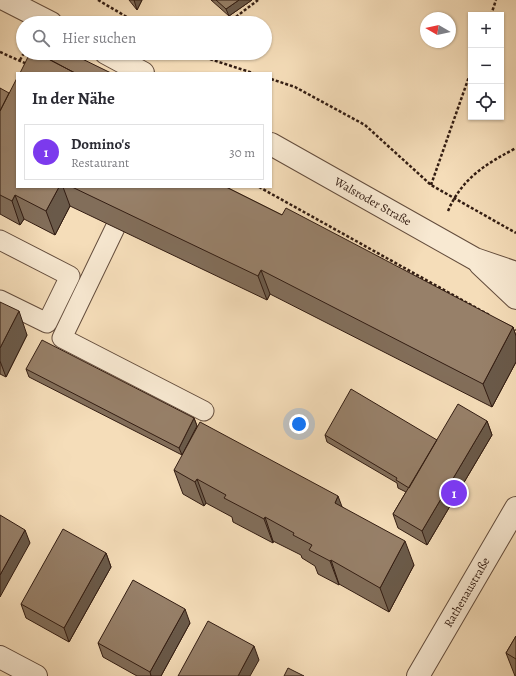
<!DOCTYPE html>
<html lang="de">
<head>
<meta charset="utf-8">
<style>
  body { margin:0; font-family:Alegreya,serif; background:#f2f2f3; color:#2b2b33 }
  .controls { position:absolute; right:12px; top:12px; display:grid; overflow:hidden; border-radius:0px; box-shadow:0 1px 3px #0004 }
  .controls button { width:36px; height:36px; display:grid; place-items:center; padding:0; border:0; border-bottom:1px solid #e1e1e2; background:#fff; color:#2b2b33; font:20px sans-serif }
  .compass { position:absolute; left:420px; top:12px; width:36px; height:36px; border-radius:50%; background:#fff; box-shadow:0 1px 3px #0004; rotate:279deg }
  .you { position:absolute; left:299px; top:424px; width:14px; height:14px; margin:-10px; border:3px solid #fff; border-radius:50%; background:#1a73e8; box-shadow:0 0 0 6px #1a73e833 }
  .badge { display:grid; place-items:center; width:26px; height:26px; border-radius:50%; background:#7c3aed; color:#fff; font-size:13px; font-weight:700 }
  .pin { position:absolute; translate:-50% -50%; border:2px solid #fff; box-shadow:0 1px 4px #0006 }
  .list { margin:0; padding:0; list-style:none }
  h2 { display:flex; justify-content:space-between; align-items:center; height:52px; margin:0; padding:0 16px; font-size:17px }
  h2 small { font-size:13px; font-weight:400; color:#7c7c81 }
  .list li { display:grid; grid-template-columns:26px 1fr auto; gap:12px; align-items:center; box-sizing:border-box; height:56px; margin:0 8px 8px; padding:0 8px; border:1px solid #e1e1e2; border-radius:0px }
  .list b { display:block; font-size:15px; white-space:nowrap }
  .list p { margin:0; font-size:13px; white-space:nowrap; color:#7c7c81 }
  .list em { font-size:13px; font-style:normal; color:#7c7c81 }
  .icon { flex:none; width:22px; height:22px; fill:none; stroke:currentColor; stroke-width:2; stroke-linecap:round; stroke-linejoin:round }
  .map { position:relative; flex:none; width:516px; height:676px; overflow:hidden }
  .search { position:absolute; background:#fff; box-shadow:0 1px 3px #0004; left:16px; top:16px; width:256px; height:44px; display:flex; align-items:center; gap:10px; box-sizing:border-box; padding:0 14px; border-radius:22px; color:#7c7c81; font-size:15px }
  .panel { position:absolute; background:#fff; box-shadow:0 1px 3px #0004; left:16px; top:72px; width:256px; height:116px; border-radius:0px }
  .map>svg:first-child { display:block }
</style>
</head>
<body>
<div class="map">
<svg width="516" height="676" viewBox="0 0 516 676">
  <rect width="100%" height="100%" fill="#f5ddb9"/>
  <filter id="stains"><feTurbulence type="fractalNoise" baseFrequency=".005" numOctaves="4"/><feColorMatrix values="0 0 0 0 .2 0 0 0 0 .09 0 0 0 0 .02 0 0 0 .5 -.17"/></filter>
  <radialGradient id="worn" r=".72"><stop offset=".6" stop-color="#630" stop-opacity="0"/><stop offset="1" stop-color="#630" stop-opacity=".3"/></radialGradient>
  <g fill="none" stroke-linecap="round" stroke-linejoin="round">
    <g stroke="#634c3c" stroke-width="21">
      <path id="service" d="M115 228 62 338 204 411
        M0 240 70 276 47 323 0 300"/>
    </g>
    <g stroke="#634c3c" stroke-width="24">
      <g id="minor">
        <path d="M0 657 36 676"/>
        <path id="s1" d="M418 676 516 508"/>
      </g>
    </g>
    <g stroke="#634c3c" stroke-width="24">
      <g id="tertiary">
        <path d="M6 0 51 23"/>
        <path d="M106 53 143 73"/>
        <path id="s2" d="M271 144 475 259 516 273"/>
        <path d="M480 264 516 298"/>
      </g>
    </g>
    <path stroke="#321c12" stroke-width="2.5" stroke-dasharray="3 2" stroke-linecap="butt" d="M98 0 137 23
      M491 15 496 0
      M228 23 258 0
      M0 52 27 64
      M191 53 253 73
      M20 60 24 53
      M271 79 295 87 365 125 431 185 516 233
      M431 185 471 71
      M259 187 489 315
      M448 211C462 178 486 164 516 148
      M511 327 516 330"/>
    <use href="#service" stroke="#f8e9d2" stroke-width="19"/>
    <use href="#minor" stroke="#f8e9d2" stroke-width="22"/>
    <use href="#tertiary" stroke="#f8e9d2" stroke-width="22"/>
  </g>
  <path fill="#826e5a" stroke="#321c12" d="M129 0H142L137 10Z
    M211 0H252L229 16Z
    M0 88 17 187H226L282 215 513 327 516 336V362L492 407 270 294 267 300 70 206 55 235 24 219 20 225 0 214Z
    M0 302 27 335 6 377 0 374Z
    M26 369 194 418 197 426 182 455 29 377Z
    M487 421 492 435 427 545 398 528 393 514 406 492 398 488 397 483 327 442 325 435 437 440Z
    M174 470 342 507 414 565 389 612 339 584V585L318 574 315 566 302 558 301 555 273 541V543L233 522 232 517 206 503 204 506 183 494Z
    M106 553 111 567 69 642 26 618 21 604Z
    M190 623 161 676H137L103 657 98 643Z
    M516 636V676H515L506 653Z"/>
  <path fill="#6a5a4a" stroke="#321c12" d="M134 0H142L137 10Z
    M239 0H252L229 16 226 9Z
    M59 187H63L70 206 55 235 46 211Z
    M15 195 24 219 20 225 12 201Z
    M261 270 270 294 267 300 258 276Z
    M19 311 27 335 6 377 0 361V348Z
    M513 327 516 336V362L492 407 483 384Z
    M194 418 197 426 182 455 179 448Z
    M487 421 492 435 427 545 422 531Z
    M197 479 206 503 204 506 195 482Z
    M338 496 347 520 335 503Z
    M265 517 273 541V543L264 519Z
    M25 530 30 543 0 597V575Z
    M405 541 414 565 389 612 380 588Z
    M106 553 111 567 69 642 64 628Z
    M331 560 339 584V585L330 561Z
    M185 609 190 623 161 676H151L150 672Z
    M254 646 259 660 250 676H238Z"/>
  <path fill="#978069" stroke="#321c12" d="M216 0H239L226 9Z
    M30 53H37L75 73H20Z
    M40 53H70L111 73H75L39 54Z
    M17 78V187H59L46 211 15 195 12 201 0 195V111Z
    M0 88 9 93 0 111Z
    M72 187H226L282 215 286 208 513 327 483 384 261 270 258 276Z
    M0 302 19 311 0 348Z
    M42 340 194 418 179 448 26 369Z
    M351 389 437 440 409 488 396 480 397 478 325 435Z
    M458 404 487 421 422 531 393 514Z
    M200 422 338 496 335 503 405 541 380 588 331 560 330 561 309 550 312 545 293 535 294 533 265 517 264 519 224 498 226 495 197 479 195 482 174 470Z
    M0 515 25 530 0 575Z
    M63 529 106 553 64 628 21 604Z
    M133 580 185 609 150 672 98 643Z
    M208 621 254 646 238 676H178Z
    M516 636V659L506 653Z
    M288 668 304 676H284Z"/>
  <g text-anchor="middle" stroke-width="3.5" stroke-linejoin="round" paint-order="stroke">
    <g font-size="12" fill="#321c12" stroke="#f8e9d2">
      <text dy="4" stroke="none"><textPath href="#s2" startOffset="117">Walsroder Straße</textPath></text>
      <text dy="4" stroke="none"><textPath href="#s1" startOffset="97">Rathenaustraße</textPath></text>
    </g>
  </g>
  <rect width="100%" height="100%" filter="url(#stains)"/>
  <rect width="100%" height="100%" fill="url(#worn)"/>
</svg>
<div class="controls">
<button>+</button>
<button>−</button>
<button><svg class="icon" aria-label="locate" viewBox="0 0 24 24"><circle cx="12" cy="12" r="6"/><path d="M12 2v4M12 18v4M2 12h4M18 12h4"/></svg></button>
</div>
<svg class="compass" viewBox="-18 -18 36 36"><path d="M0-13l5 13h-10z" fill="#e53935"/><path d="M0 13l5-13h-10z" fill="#7c7c81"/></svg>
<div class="you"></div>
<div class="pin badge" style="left:454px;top:493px">1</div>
<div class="search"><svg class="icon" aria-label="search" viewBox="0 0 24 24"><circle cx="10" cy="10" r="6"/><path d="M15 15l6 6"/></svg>Hier suchen</div>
<section class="panel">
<h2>In der Nähe<small></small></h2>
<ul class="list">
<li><span class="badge">1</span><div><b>Domino's</b><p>Restaurant</p></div><em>30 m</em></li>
</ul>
</section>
</div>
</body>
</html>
